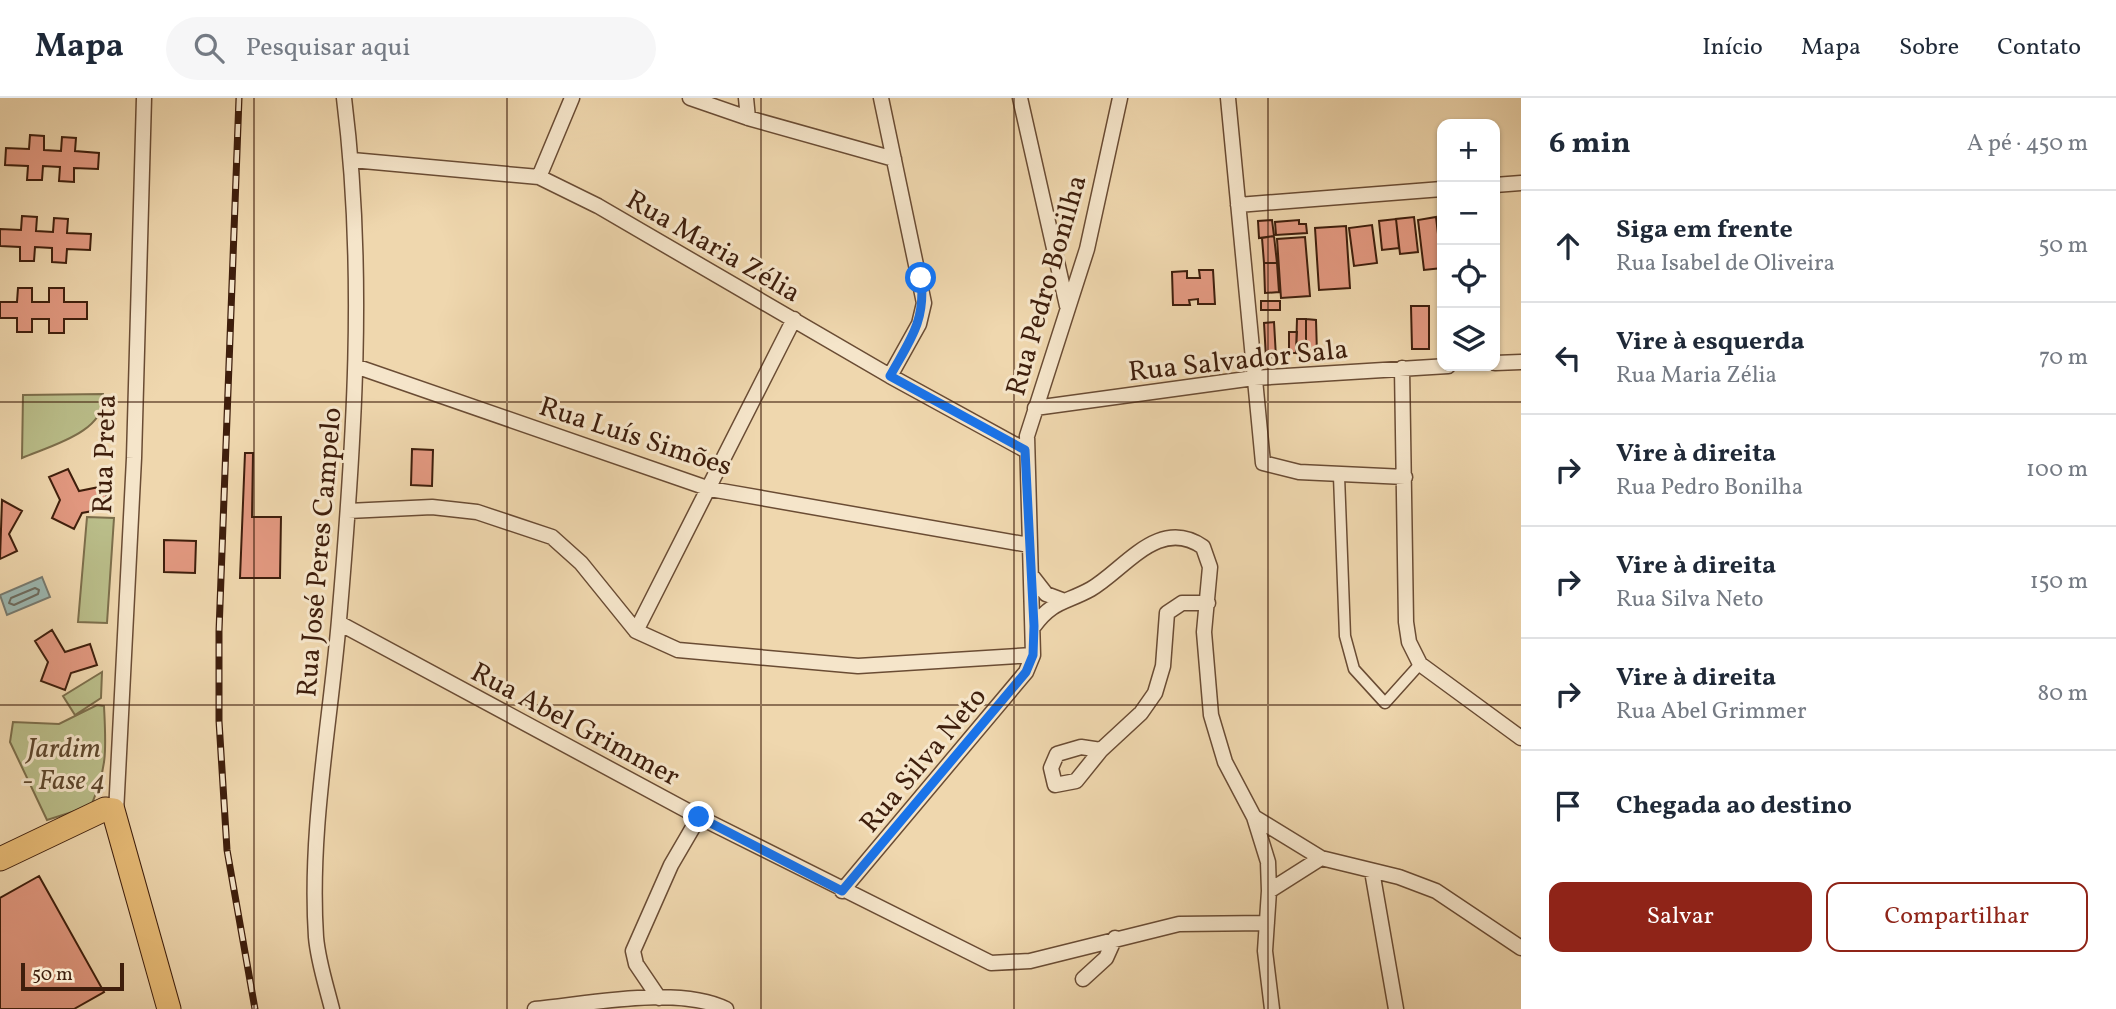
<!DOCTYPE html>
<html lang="pt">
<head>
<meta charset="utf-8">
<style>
  body { margin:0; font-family:Vollkorn,serif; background:#f6f6f7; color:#1f2937 }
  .controls { position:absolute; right:21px; top:21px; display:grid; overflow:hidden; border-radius:14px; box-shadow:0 2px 5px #0004 }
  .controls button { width:63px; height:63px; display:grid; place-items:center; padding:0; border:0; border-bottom:2px solid #e0e1e3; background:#fff; color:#1f2937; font:35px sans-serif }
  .scale { position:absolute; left:21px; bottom:18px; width:103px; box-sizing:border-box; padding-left:7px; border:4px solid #3e1e0c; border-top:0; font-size:19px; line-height:24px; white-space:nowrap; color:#3e1e0c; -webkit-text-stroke:5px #f5e5ca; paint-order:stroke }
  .stop { position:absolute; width:21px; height:21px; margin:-16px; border:5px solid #1a73e8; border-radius:50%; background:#fff }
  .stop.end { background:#1a73e8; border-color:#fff; box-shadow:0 2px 7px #0008 }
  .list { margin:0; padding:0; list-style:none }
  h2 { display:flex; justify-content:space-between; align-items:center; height:91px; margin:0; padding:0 28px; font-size:30px }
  h2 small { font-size:23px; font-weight:400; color:#747a83 }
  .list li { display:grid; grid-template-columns:46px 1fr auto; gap:21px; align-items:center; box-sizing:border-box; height:112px; padding:0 28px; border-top:2px solid #e0e1e3 }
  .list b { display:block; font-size:26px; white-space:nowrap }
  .list p { margin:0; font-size:23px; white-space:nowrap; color:#747a83 }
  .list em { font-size:23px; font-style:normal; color:#747a83 }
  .actions { display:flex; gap:14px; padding:21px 28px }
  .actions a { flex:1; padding:16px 0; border:2px solid #8f2418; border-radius:14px; text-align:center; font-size:24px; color:#8f2418 }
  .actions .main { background:#8f2418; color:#fff }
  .icon { flex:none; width:38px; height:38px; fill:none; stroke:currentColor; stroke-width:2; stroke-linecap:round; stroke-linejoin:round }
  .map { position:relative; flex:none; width:1521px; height:911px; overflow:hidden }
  header { display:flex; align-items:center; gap:42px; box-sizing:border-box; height:98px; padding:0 35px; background:#fff; border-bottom:2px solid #e0e1e3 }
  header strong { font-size:33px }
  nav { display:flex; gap:38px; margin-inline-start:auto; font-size:24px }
  .search { width:490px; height:63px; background:#f6f6f7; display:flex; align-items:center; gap:18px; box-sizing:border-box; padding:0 24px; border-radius:38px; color:#747a83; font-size:26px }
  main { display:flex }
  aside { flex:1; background:#fff }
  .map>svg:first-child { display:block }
</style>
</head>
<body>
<header>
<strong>Mapa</strong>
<div class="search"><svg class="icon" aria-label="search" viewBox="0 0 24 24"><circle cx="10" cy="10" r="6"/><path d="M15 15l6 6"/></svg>Pesquisar aqui</div>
<nav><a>Início</a><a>Mapa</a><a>Sobre</a><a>Contato</a></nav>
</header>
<main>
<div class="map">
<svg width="1521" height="911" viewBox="0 0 1521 911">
  <rect width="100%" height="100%" fill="#efd7ae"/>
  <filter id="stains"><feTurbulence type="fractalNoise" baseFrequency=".00286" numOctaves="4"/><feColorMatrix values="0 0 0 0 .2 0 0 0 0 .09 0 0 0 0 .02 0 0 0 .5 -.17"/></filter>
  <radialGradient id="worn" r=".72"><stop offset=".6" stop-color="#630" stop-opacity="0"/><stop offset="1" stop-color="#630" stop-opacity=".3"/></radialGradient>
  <path fill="#babe8a" stroke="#7c6e4b" stroke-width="2" d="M103 296C108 334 49 348 22 360L23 297Z
    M87 419 114 420 107 525 78 524Z
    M102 574 101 600 75 617 63 598Z
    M97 607 104 608C106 650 108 668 91 708L47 722 10 644 13 624 59 626Z"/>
  <path fill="#9cb8b2" stroke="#767a70" stroke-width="2" d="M42 479 50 499 7 517 0 497Z"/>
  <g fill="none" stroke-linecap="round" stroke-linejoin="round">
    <path stroke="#6d6b5f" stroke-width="2" d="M35 490 39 492 38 496 14 507 9 505 11 500Z"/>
  </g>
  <path fill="#e39981" stroke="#3e1e0c" stroke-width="2" d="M30 37 44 38V52L61 53 62 39 76 40 75 53 99 55 98 71 74 70V84L59 83 60 69 43 68 42 82H27L28 68 5 67 6 50 29 51Z
    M22 118 37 119 36 133 53 134 54 120 68 121 67 135 91 136 90 152 67 151 66 165 52 164V150L35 149 34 163H20V149L0 148V131L21 132Z
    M1414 119 1418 154 1400 156 1396 121Z
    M1436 119 1442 170 1424 172 1418 122Z
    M1396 121 1399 150 1382 152 1379 123Z
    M1272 122 1274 138 1259 140 1258 123Z
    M1299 122V126H1306L1307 135 1276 137 1275 124Z
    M1372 127 1377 165 1354 168 1349 130Z
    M1346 128 1350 190 1319 192 1315 130Z
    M1274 138 1277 165H1264L1262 140Z
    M1305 139 1310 198 1281 200 1277 141Z
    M1264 165H1277L1279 194 1265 195Z
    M1199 172H1213L1215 206H1198V201L1189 202 1190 207H1173L1172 174 1187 173V180H1200Z
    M18 190H32V204H49V190H64V204H87V221H64V235H49V221H32V234H17V220H0V204H17Z
    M1261 203H1280V212H1261Z
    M1411 208H1429V251H1412Z
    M1297 221H1306V256L1296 255Z
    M1306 221 1316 222 1317 256H1306Z
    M1274 224 1276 259 1266 260 1264 225Z
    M1289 234H1297L1296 255H1289Z
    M412 351 433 352 432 388 411 387Z
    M245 355H253L252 419H281L280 480H240Z
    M68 371 79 393 104 388 109 410 82 415 74 431 52 420 60 402 49 379Z
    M2 402 22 413 9 436 17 453 0 461Z
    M164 442 196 443 195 475 164 474Z
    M52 532 65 554 90 546 97 567 71 575 65 592 41 583 48 564 35 543Z
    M39 778 104 894 74 911H0V800Z"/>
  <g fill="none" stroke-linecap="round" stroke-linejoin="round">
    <g stroke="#6a4c34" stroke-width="13">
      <path id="pedestrian" d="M1339 378 1345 538 1354 571 1385 605 1420 566"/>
    </g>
    <g stroke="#6a4c34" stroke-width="17">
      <path id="minor" d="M690 0 748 20 894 61
        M746 0 748 20
        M881 0 924 205 919 226 890 278
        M1020 0 1067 208
        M1228 0 1263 365 1299 374 1405 379
        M352 62 539 79 598 108 890 278 1025 352
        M539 79 572 0
        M1495 87 1521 85
        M1238 107 1442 91
        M1495 265 1521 264
        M358 269 710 391 1029 447
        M1402 270 1406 524 1409 544 1420 566 1521 640
        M1035 310 1254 280 1448 268
        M348 413 432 409 477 414 552 439 581 465 636 533 678 552 858 568 1033 557
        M1032 478 1046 496 1062 502
        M339 525 699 719 991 865 1030 863 1179 826 1267 825
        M1034 528C1053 502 1066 505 1091 491 1125 471 1159 418 1203 449L1210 469 1204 534 1211 617 1225 664 1254 719 1268 764 1269 793 1265 853 1272 911
        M636 533 794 221
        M1101 652 1081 649 1057 656 1051 670 1055 687 1076 683 1101 652 1141 615 1155 595 1163 568 1167 515 1182 505H1208
        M116 715 134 360 144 0
        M1254 719 1321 760 1399 779 1436 793 1521 850
        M1372 773 1396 911
        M842 793 1026 574 1033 557 1027 338 1087 151 1120 0
        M1269 793 1321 760
        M1083 881 1106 860 1115 840
        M659 900 636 866 633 853 671 767 699 719
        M332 911C326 887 318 863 316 839 309 734 330 627 339 522 354 348 366 174 344 0
        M535 911C588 906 679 887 726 911"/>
    </g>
    <g stroke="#3e1e0c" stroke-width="25">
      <path id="primary" d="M0 761 105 711 113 712 169 911"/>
    </g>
    <use href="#pedestrian" stroke="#f5e5ca" stroke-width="10"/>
    <use href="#minor" stroke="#f5e5ca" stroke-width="14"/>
    <use href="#primary" stroke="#e8bc77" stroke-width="23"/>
    <g stroke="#3e1e0c" stroke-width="7">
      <path id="rail" d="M239 0 219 533V623L227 752 255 911"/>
    </g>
    <use href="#rail" stroke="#f5e5ca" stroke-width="4.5" stroke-dasharray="13" stroke-linecap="butt"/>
  </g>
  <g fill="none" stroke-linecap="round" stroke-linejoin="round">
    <path stroke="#1a73e8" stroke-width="9" d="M699 719 842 793 1026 574 1033 557 1034 528 1025 352 890 278C910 242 926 223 921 180"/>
  </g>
  <path fill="none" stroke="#3e1e0c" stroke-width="2" stroke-opacity="0.55" d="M254 0V911M507 0V911M761 0V911M1014 0V911M1268 0V911M0 304H1521M0 607H1521"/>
  <g text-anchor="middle" stroke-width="6" stroke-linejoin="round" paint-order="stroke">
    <g font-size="28" fill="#3e1e0c" stroke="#f5e5ca">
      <text transform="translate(714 147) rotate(30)" y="10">Rua Maria Zélia</text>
      <text transform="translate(1045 187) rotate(-74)" y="10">Rua Pedro Bonilha</text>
      <text transform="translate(1238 261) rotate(-6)" y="10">Rua Salvador Sala</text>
      <text transform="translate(636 337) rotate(18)" y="10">Rua Luís Simões</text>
      <text transform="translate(103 356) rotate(-88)" y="10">Rua Preta</text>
      <text transform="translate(318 454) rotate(-85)" y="10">Rua José Peres Campelo</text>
      <text transform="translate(576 625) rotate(28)" y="10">Rua Abel Grimmer</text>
      <text transform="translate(922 661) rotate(-50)" y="10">Rua Silva Neto</text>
    </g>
    <g font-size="28" font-style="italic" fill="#5d462c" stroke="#f5e5ca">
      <text x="64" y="659">Jardim<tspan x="64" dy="32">- Fase 4</tspan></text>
    </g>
  </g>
  <rect width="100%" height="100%" filter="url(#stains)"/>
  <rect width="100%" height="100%" fill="url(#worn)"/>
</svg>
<div class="controls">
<button>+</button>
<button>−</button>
<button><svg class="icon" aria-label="locate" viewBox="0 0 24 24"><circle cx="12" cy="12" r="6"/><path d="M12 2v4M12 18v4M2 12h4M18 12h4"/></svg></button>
<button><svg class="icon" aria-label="layers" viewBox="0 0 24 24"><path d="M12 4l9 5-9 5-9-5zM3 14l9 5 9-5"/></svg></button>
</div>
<div class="scale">50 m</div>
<div class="stop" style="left:921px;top:180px"></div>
<div class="stop end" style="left:699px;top:719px"></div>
</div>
<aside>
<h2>6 min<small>A pé · 450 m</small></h2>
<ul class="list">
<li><svg class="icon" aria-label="ahead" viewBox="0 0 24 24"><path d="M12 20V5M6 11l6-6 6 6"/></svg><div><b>Siga em frente</b><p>Rua Isabel de Oliveira</p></div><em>50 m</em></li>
<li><svg class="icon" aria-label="left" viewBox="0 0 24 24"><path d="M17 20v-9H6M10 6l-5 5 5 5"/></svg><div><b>Vire à esquerda</b><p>Rua Maria Zélia</p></div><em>70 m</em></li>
<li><svg class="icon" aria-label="right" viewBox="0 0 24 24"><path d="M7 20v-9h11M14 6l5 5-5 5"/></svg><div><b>Vire à direita</b><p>Rua Pedro Bonilha</p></div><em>100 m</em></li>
<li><svg class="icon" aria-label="right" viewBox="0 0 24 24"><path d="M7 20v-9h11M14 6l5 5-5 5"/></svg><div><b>Vire à direita</b><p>Rua Silva Neto</p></div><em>150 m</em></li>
<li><svg class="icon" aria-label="right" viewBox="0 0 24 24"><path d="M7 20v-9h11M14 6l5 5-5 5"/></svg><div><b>Vire à direita</b><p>Rua Abel Grimmer</p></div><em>80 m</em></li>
<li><svg class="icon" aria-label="arrive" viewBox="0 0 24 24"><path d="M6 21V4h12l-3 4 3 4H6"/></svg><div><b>Chegada ao destino</b></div></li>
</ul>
<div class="actions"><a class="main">Salvar</a><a>Compartilhar</a></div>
</aside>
</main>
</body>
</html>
